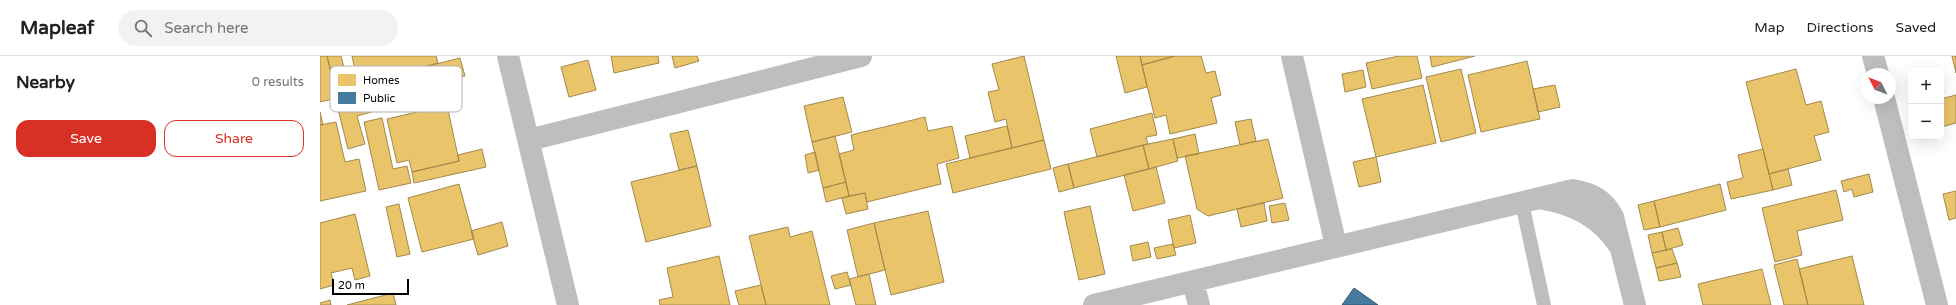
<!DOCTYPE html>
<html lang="en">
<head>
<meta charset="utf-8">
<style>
  body { margin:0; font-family:"Varela Round",sans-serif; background:#f2f2f2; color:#202124 }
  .controls { position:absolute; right:12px; top:12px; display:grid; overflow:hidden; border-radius:8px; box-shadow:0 4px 16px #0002 }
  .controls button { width:36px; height:36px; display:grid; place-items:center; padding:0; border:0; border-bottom:1px solid #e0e0e0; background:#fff; color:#202124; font:20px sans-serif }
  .compass { position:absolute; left:1540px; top:12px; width:36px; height:36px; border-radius:50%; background:#fff; box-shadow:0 4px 16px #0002; rotate:312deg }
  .scale { position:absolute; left:12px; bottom:10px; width:77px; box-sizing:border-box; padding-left:4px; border:2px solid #000; border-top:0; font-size:11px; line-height:14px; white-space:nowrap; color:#000; -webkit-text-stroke:3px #fff; paint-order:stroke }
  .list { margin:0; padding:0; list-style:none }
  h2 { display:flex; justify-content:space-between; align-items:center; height:52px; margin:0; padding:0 16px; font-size:17px }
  h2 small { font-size:13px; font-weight:400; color:#757577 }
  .actions { display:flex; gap:8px; padding:12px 16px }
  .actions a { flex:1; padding:9px 0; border:1px solid #d93025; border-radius:12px; text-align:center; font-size:14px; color:#d93025 }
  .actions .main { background:#d93025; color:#fff }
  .icon { flex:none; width:22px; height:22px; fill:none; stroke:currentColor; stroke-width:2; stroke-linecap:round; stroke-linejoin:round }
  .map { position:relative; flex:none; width:1636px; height:249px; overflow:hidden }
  header { display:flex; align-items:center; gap:24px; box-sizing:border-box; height:56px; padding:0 20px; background:#fff; border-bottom:1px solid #e0e0e0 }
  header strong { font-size:19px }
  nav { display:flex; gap:22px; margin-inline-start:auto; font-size:14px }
  .search { width:280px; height:36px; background:#f2f2f2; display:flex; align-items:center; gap:10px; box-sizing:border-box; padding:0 14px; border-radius:22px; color:#757577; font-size:15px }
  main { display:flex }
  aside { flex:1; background:#fff }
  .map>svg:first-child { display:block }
</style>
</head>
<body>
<header>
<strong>Mapleaf</strong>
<div class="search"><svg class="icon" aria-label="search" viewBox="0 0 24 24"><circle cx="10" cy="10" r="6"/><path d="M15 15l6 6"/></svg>Search here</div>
<nav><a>Map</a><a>Directions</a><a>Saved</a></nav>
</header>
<main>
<aside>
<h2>Nearby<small>0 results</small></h2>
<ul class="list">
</ul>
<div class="actions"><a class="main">Save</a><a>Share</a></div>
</aside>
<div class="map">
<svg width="1636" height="249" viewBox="0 0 1636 249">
  <rect width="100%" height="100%" fill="#fff"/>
  <path fill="#e9c46a" stroke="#a3894a" d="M0 0H7L17 42 0 46Z
    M7 0H21L33 46 19 50Z
    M32 0H116L118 7 38 28Z
    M291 0H338L339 7 294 17Z
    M352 0H377L379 5 355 12Z
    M704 0 724 84 692 92 686 63 675 66 668 36 679 34 672 8Z
    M796 0H820L827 31 805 37Z
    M820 0H855L822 9Z
    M855 0H881L886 17 895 15 901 39 891 42 897 67 850 78 846 59 835 62 822 9Z
    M1079 0H1097L1102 22 1052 33 1046 7Z
    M1110 0H1155L1112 11Z
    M1632 0H1636V17Z
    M140 2 145 20 38 48 34 29Z
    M268 4 276 34 249 41 241 11Z
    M1207 5 1220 63 1161 76 1148 19Z
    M1141 13 1156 77 1121 86 1106 21Z
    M1476 13 1486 49 1501 45 1509 76 1494 80 1501 104 1449 118 1426 26Z
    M1043 14 1046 31 1025 36 1022 18Z
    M1103 29 1116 87 1056 101 1042 43Z
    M1235 29 1240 51 1218 56 1213 33Z
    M1636 39V67L1621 71V43Z
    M523 41 532 76 492 86 484 50Z
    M56 43 59 54 37 60 45 88 28 93 18 53Z
    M127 49 139 105 92 116 89 104 77 107 67 63Z
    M0 56 3 69H0Z
    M832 57 837 79 826 81 828 88 777 101 770 73Z
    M605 61 608 75 632 70 639 102 617 108 621 128 547 146 545 137 529 140 519 98 534 94 531 79Z
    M62 62 73 113 87 110 91 127 59 134 44 66Z
    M931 63 936 85 920 89 915 66Z
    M16 66 25 106 39 103 46 135 0 145V69Z
    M687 70 692 92 650 102 645 80Z
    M368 74 377 110 359 114 350 78Z
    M875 78 879 98 857 102 853 83Z
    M515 80 526 126 503 132 492 86Z
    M853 83 858 105 829 113 823 89Z
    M948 83 963 142 888 160 877 153 865 100Z
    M724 84 731 113 633 137 626 108Z
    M823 89 829 113 754 132 748 108Z
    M162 93 166 111 94 127 92 116 139 105 138 99Z
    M1443 93 1453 134 1411 143 1407 126 1423 122 1418 99Z
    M495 96 499 114 488 117 485 99Z
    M1056 101 1061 126 1039 131 1033 106Z
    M748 108 754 132 739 136 733 112Z
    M377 110 391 170 326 186 311 126Z
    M836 111 845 147 813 155 804 119Z
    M1468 113 1472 129 1453 134 1449 118Z
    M1549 118 1553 136 1534 141 1532 133 1524 136 1521 125Z
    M526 126 529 140 506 146 503 132Z
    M139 128 154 183 102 196 88 142Z
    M1400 128 1406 154 1340 171 1334 145Z
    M1516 134 1523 164 1477 175 1482 199 1455 206 1442 152Z
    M1636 135V162L1629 164 1623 138Z
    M545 137 548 153 526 158 522 142Z
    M1334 145 1340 171 1324 174 1318 149Z
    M944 147 947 165 921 171 917 153Z
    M965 147 969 164 952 167 949 150Z
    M79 148 90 198 77 201 66 151Z
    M770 150 785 218 759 224 744 156Z
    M608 155 624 226 571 239 554 167Z
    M35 158 50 220 35 224 32 212 11 217 14 229 0 233V167Z
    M870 159 876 187 854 192 848 164Z
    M182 166 188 190 158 199 151 175Z
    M554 167 565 214 538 221 527 174Z
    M468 171 470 181 492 175 510 249H446L429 180Z
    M1358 172 1363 189 1346 194 1342 176Z
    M1342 176 1346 194 1332 197 1328 179Z
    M828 186 831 201 813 205 810 190Z
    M853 188 856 199 837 203 834 192Z
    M1352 193 1357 207 1336 212 1332 197Z
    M399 200 410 249H340L339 244 353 241 347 212Z
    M1532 200 1544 249H1488L1479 213Z
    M1477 203 1488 249H1464L1454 209Z
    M1357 207 1361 221 1339 225 1336 212Z
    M1442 213 1451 249H1383L1378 228Z
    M527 216 531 229 515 233 511 220Z
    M549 218 556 249H536L529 223Z
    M441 229 446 249H419L415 235Z
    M73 237 76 249H27Z
    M10 244 11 249H0V247Z"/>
  <path fill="#457b9d" stroke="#30566e" d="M1034 232 1058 249H1022Z"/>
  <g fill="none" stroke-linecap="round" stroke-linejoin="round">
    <path stroke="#bebebe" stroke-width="14" d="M1202 147 1224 249"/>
    <path stroke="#bebebe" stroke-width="22" d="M188 0 248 249
      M972 0 1016 190
      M1553 0 1558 18
      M1564 42 1617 249
      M209 84 541 0
      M1223 143C1254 148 1280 161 1298 188
      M873 226 879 249
      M774 249 1253 134C1272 137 1284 144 1293 161L1315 249"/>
  </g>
  <rect x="10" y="10" width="132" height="46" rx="6" fill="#fff" stroke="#b2b2b2" stroke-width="1"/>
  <rect x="18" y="18" width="18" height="12" fill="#e9c46a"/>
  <rect x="18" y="36" width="18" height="12" fill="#457b9d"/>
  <g font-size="11" fill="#000">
    <text x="43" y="28">Homes</text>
    <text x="43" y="46">Public</text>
  </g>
</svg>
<div class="controls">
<button>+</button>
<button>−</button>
</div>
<svg class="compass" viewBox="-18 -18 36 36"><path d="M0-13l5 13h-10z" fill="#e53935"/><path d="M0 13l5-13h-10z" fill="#757577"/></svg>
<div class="scale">20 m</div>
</div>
</main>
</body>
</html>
